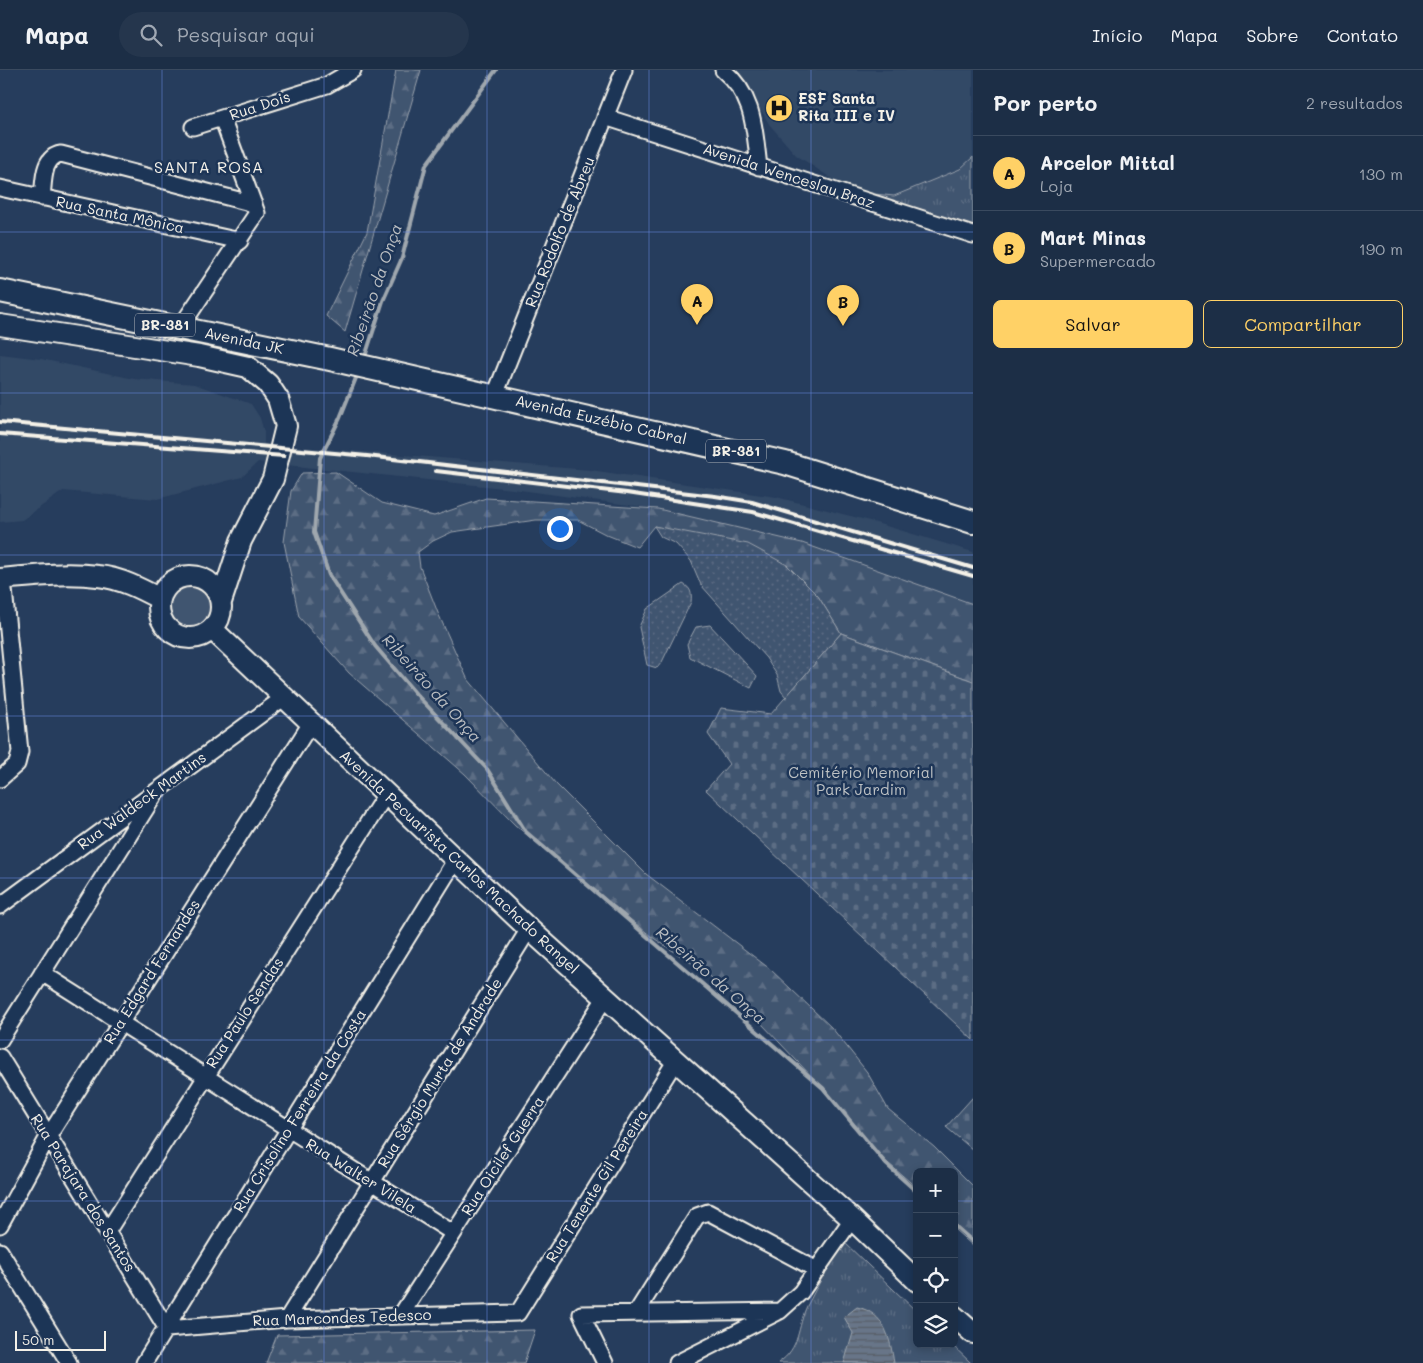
<!DOCTYPE html>
<html lang="pt">
<head>
<meta charset="utf-8">
<style>
  body { margin:0; font-family:Mali,sans-serif; background:#25364d; color:#f1f3f6 }
  .controls { position:absolute; right:15px; bottom:15px; display:grid; overflow:hidden; border-radius:8px; box-shadow:0 2px 8px #0003 }
  .controls button { width:45px; height:45px; display:grid; place-items:center; padding:0; border:0; border-bottom:1px solid #3a4a5f; background:#1c2e46; color:#f1f3f6; font:25px sans-serif }
  .scale { position:absolute; left:15px; bottom:12px; width:91px; box-sizing:border-box; padding-left:5px; border:2px solid #f4f1e8; border-top:0; font-size:14px; line-height:18px; white-space:nowrap; color:#f4f1e8; -webkit-text-stroke:4px #1d3557; paint-order:stroke }
  .you { position:absolute; left:559px; top:458px; width:18px; height:18px; margin:-12px; border:4px solid #fff; border-radius:50%; background:#1a73e8; box-shadow:0 0 0 8px #1a73e833 }
  .badge { display:grid; place-items:center; width:32px; height:32px; border-radius:50%; background:#ffd166; color:#111; font-size:16px; font-weight:700 }
  .pin { position:absolute; translate:-50% -41px; filter:drop-shadow(0 1px 2px #0008) }
  .pin::after { content:''; position:absolute; top:26px; width:18px; height:15px; background:inherit; clip-path:polygon(0 0,100% 0,50% 100%) }
  .list { margin:0; padding:0; list-style:none }
  h2 { display:flex; justify-content:space-between; align-items:center; height:65px; margin:0; padding:0 20px; font-size:21px }
  h2 small { font-size:16px; font-weight:400; color:#a0a8b3 }
  .list li { display:grid; grid-template-columns:32px 1fr auto; gap:15px; align-items:center; box-sizing:border-box; height:75px; padding:0 20px; border-top:1px solid #3a4a5f }
  .list b { display:block; font-size:19px; white-space:nowrap }
  .list p { margin:0; font-size:16px; white-space:nowrap; color:#a0a8b3 }
  .list em { font-size:16px; font-style:normal; color:#a0a8b3 }
  .actions { display:flex; gap:10px; padding:15px 20px }
  .actions a { flex:1; padding:11px 0; border:1px solid #ffd166; border-radius:8px; text-align:center; font-size:18px; color:#ffd166 }
  .actions .main { background:#ffd166; color:#111 }
  .icon { flex:none; width:28px; height:28px; fill:none; stroke:currentColor; stroke-width:2; stroke-linecap:round; stroke-linejoin:round }
  .map { position:relative; flex:none; width:973px; height:1293px; overflow:hidden }
  header { display:flex; align-items:center; gap:30px; box-sizing:border-box; height:70px; padding:0 25px; background:#1c2e46; border-bottom:1px solid #3a4a5f }
  header strong { font-size:24px }
  nav { display:flex; gap:28px; margin-inline-start:auto; font-size:18px }
  .search { width:350px; height:45px; background:#25364d; display:flex; align-items:center; gap:12px; box-sizing:border-box; padding:0 18px; border-radius:28px; color:#a0a8b3; font-size:19px }
  main { display:flex }
  aside { flex:1; background:#1c2e46 }
  .map>svg:first-child { display:block }
</style>
</head>
<body>
<header>
<strong>Mapa</strong>
<div class="search"><svg class="icon" aria-label="search" viewBox="0 0 24 24"><circle cx="10" cy="10" r="6"/><path d="M15 15l6 6"/></svg>Pesquisar aqui</div>
<nav><a>Início</a><a>Mapa</a><a>Sobre</a><a>Contato</a></nav>
</header>
<main>
<div class="map">
<svg width="973" height="1293" viewBox="0 0 973 1293">
  <defs>
    <pattern id="forest-firs" width="22" height="20" patternUnits="userSpaceOnUse" patternTransform="scale(1.25)"><rect width="22" height="20" fill="#40546f"/><path d="M5 1l3.5 6h-7zM16 11l3.5 6h-7z" fill="#5c6d84"/></pattern>
    <pattern id="cemetery-stones" width="16" height="16" patternUnits="userSpaceOnUse" patternTransform="scale(1.25)"><rect width="16" height="16" fill="#40546f"/><path d="M2 7V4a2 2 0 0 1 4 0v3zM10 15v-3a2 2 0 0 1 4 0v3z" fill="#5c6d84"/></pattern>
    <pattern id="park-tufts" width="24" height="20" patternUnits="userSpaceOnUse" patternTransform="scale(1.25)"><rect width="24" height="20" fill="#40546f"/><path d="M3 7l-1-3M5 7V3M7 7l1-3M15 17l-1-3M17 17v-4M19 17l1-3" fill="none" stroke="#5c6d84"/></pattern>
    <pattern id="garden-dots" width="8" height="8" patternUnits="userSpaceOnUse" patternTransform="scale(1.25)"><rect width="8" height="8" fill="#40546f"/><path d="M2 2h.1M6 6h.1" fill="none" stroke="#5c6d84" stroke-width="1.8" stroke-linecap="round"/></pattern>
    <pattern id="water-rules" width="6" height="5" patternUnits="userSpaceOnUse" patternTransform="scale(1.25)"><rect width="6" height="5" fill="#677588"/><path d="M0 2.5h6" fill="none" stroke="#585e67"/></pattern>
  </defs>
  <rect width="100%" height="100%" fill="#263d5d"/>
  <filter id="ink" filterUnits="userSpaceOnUse"><feTurbulence type="fractalNoise" baseFrequency=".02" numOctaves="2"/><feDisplacementMap in="SourceGraphic" scale="10" xChannelSelector="R" yChannelSelector="G"/><feConvolveMatrix kernelMatrix="1 2 1 2 8 2 1 2 1" color-interpolation-filters="sRGB"/></filter>
  <g filter="url(#ink)">
    <path fill="#334966" d="M738 0H973V87L960 99 894 126 864 123 837 112 796 85 769 54Z
      M0 284 41 289 134 309 194 314 251 334 260 348 264 362V374L590 400 776 427 866 450 973 482V534L802 473 658 439 513 419 258 392 242 407 157 429 63 421 22 450 0 452Z"/>
    <path fill="#40546f" stroke="#9aa2ac" d="M165 537a25 25 0 1 1 50 0a25 25 0 1 1-50 0Z"/>
    <path fill="url(#forest-firs)" stroke="#9aa2ac" d="M396 0H421L345 262 326 246 367 162Z
      M336 402 382 433 434 446 486 428 658 439 802 473 973 534V611L841 563 818 526 691 465 654 456 637 477 607 465 578 450H536L452 462 433 471 418 482 420 497 438 543 467 608 556 714 646 804 770 899 832 958 867 1002 888 1039 934 1077 973 1116V1176L954 1159V1102H917V1118L874 1081 814 1009 745 936 699 898 652 867 515 755 465 704 349 603 299 547 284 472 291 421 302 403Z
      M535 1260 524 1293H266L277 1265Z"/>
    <path fill="url(#cemetery-stones)" stroke="#9aa2ac" d="M841 563 973 611V970L706 720 729 694 708 664 721 638 771 644Z
      M973 1027V1080L946 1057Z"/>
    <path fill="url(#park-tufts)" stroke="#9aa2ac" d="M973 87V157L864 123 894 126 960 99Z
      M843 1171 917 1242V1274H951L971 1293H778C801 1278 797 1257 807 1236 818 1214 831 1193 843 1171Z"/>
    <path fill="url(#garden-dots)" stroke="#9aa2ac" d="M654 456 748 474 787 495 818 526 841 563 786 627 781 621 777 605 766 588 701 515 691 491 676 474 661 467Z
      M683 514C691 518 692 523 691 532L662 592 657 598 647 595 639 557 647 539Z
      M710 555 757 606 751 618 690 587 687 574 696 557Z"/>
    <path fill="url(#water-rules)" stroke="#9fa7ae" d="M857 1237C885 1243 890 1268 894 1293H844L853 1263 844 1247Z"/>
    <g fill="none" stroke-linecap="round" stroke-linejoin="round">
      <path stroke="#9fa7ae" stroke-width="4" d="M364 290 383 231 402 188 426 95 496 0
        M358 303 340 348 320 388 314 462 329 505 375 576 416 624 487 699 526 762 823 1018 886 1094 917 1122
        M954 1155 973 1172"/>
      <g stroke="#f4f1e8" stroke-width="19">
        <path id="street" d="M723 0C755 27 754 58 759 97
          M605 47 973 165
          M193 57 327 15 353 0
          M0 118 240 171
          M42 128C44 112 42 87 61 84L254 134
          M180 258 257 143 222 48
          M495 325 624 0
          M0 709 17 694 20 682 3 509
          M0 836 286 626
          M42 903 453 1163
          M0 970 154 726
          M0 987 167 1259 287 1249 518 1243 676 990
          M0 1155 48 1067 311 653
          M107 1162 386 724
          M0 1181 69 1293
          M636 1243 697 1146 708 1142 817 1200
          M401 1245 605 928
          M287 1249 529 859
          M144 1293 456 789
          M605 1293 581 1244 780 1241
          M677 1293 780 1241 801 1222 852 1149"/>
      </g>
      <g stroke="#f4f1e8" stroke-width="24">
        <path id="secondary" d="M0 255 199 286 248 297 268 314 278 329 286 356 273 409 241 471 221 532
          M159 537a31 31 0 1 1 62 0a31 31 0 1 1-62 0Z
          M0 509C32 506 66 502 98 506 120 508 141 519 160 529
          M212 559 529 859 852 1149 917 1211
          M954 1246 973 1263"/>
      </g>
      <g stroke="#f4f1e8" stroke-width="26">
        <path id="primary" d="M0 221 330 289 785 393 973 452"/>
      </g>
      <use href="#street" stroke="#1d3557" stroke-width="15"/>
      <use href="#secondary" stroke="#1d3557" stroke-width="20"/>
      <use href="#primary" stroke="#1d3557" stroke-width="22"/>
      <path stroke="#f4f1e8" stroke-width="4" d="M0 352 367 386 715 426 752 432 973 498
        M0 364 284 386
        M436 401 627 423 753 442 973 506"/>
    </g>
  </g>
  <path fill="none" stroke="#6887de" stroke-width="1" stroke-opacity="0.55" d="M162 0V1293M324 0V1293M487 0V1293M649 0V1293M811 0V1293M0 162H973M0 323H973M0 485H973M0 646H973M0 808H973M0 970H973M0 1131H917M954 1131H973"/>
  <defs>
    <g id="hospital-disc" transform="scale(1.4375)"><circle r="9.5" fill="#ffd166" stroke="#1d3557"/><path d="M-5-5h3v3.5h4V-5h3V5h-3V1.5h-4V5h-3Z" fill="#111"/></g>
  </defs>
  <g fill-rule="evenodd">
    <use href="#hospital-disc" x="779" y="38"/>
  </g>
  <g text-anchor="middle" stroke-width="5" stroke-linejoin="round" paint-order="stroke">
    <g fill="#1d3557" stroke="#b4b9bc" stroke-width="1">
      <rect x="135" y="243.5" width="60" height="23" rx="4"/>
      <rect x="706" y="369.5" width="60" height="23" rx="4"/>
    </g>
    <g font-size="14" font-weight="bold" fill="#f4f1e8">
      <text x="165" y="260">BR-381</text>
      <text x="736" y="386">BR-381</text>
    </g>
    <g font-size="15" font-weight="bold" fill="#f4f1e8" stroke="#1d3557" text-anchor="start">
      <text x="798" y="34">ESF Santa<tspan x="798" dy="17">Rita III e IV</tspan></text>
    </g>
    <g font-size="15" fill="#f4f1e8" stroke="#1d3557">
      <text transform="translate(260 36) rotate(-18)" y="5">Rua Dois</text>
      <text transform="translate(789 106) rotate(18)" y="5">Avenida Wenceslau Braz</text>
      <text transform="translate(120 145) rotate(12)" y="5">Rua Santa Mônica</text>
      <text transform="translate(560 162) rotate(-68)" y="5">Rua Rodolfo de Abreu</text>
      <text transform="translate(244 271) rotate(12)" y="5">Avenida JK</text>
      <text transform="translate(601 350) rotate(13)" y="5">Avenida Euzébio Cabral</text>
      <text transform="translate(142 731) rotate(-36)" y="5">Rua Waldeck Martins</text>
      <text transform="translate(459 792) rotate(43)" y="5">Avenida Pecuarista Carlos Machado Rangel</text>
      <text transform="translate(152 902) rotate(-58)" y="5">Rua Edgard Fernandes</text>
      <text transform="translate(245 943) rotate(-57)" y="5">Rua Paulo Sendas</text>
      <text transform="translate(440 1003) rotate(-58)" y="5">Rua Sérgio Murta de Andrade</text>
      <text transform="translate(300 1041) rotate(-58)" y="5">Rua Crisolino Ferreira da Costa</text>
      <text transform="translate(503 1086) rotate(-57)" y="5">Rua Oicilef Guerra</text>
      <text transform="translate(361 1106) rotate(32)" y="5">Rua Walter Vilela</text>
      <text transform="translate(597 1116) rotate(-58)" y="5">Rua Tenente Gil Pereira</text>
      <text transform="translate(83 1123) rotate(58)" y="5">Rua Parajara dos Santos</text>
      <text transform="translate(342 1248) rotate(-2)" y="5">Rua Marcondes Tedesco</text>
    </g>
    <g font-size="15" fill="#bec2c4" stroke="#1d3557">
      <text x="861" y="708">Cemitério Memorial<tspan x="861" dy="17">Park Jardim</tspan></text>
    </g>
    <g font-size="16" letter-spacing="1" fill="#f4f1e8" stroke="#1d3557">
      <text x="209" y="103">SANTA ROSA</text>
    </g>
    <g font-size="16" font-style="italic" fill="#bcbfc2" stroke="#1d3557">
      <text transform="translate(374 220) rotate(-71)" y="6">Ribeirão da Onça</text>
      <text transform="translate(432 618) rotate(48)" y="6">Ribeirão da Onça</text>
      <text transform="translate(711 905) rotate(41)" y="6">Ribeirão da Onça</text>
    </g>
  </g>
</svg>
<div class="controls">
<button>+</button>
<button>−</button>
<button><svg class="icon" aria-label="locate" viewBox="0 0 24 24"><circle cx="12" cy="12" r="6"/><path d="M12 2v4M12 18v4M2 12h4M18 12h4"/></svg></button>
<button><svg class="icon" aria-label="layers" viewBox="0 0 24 24"><path d="M12 4l9 5-9 5-9-5zM3 14l9 5 9-5"/></svg></button>
</div>
<div class="scale">50 m</div>
<div class="you"></div>
<div class="pin badge" style="left:697px;top:255px">A</div>
<div class="pin badge" style="left:843px;top:256px">B</div>
</div>
<aside>
<h2>Por perto<small>2 resultados</small></h2>
<ul class="list">
<li><span class="badge">A</span><div><b>Arcelor Mittal</b><p>Loja</p></div><em>130 m</em></li>
<li><span class="badge">B</span><div><b>Mart Minas</b><p>Supermercado</p></div><em>190 m</em></li>
</ul>
<div class="actions"><a class="main">Salvar</a><a>Compartilhar</a></div>
</aside>
</main>
</body>
</html>
